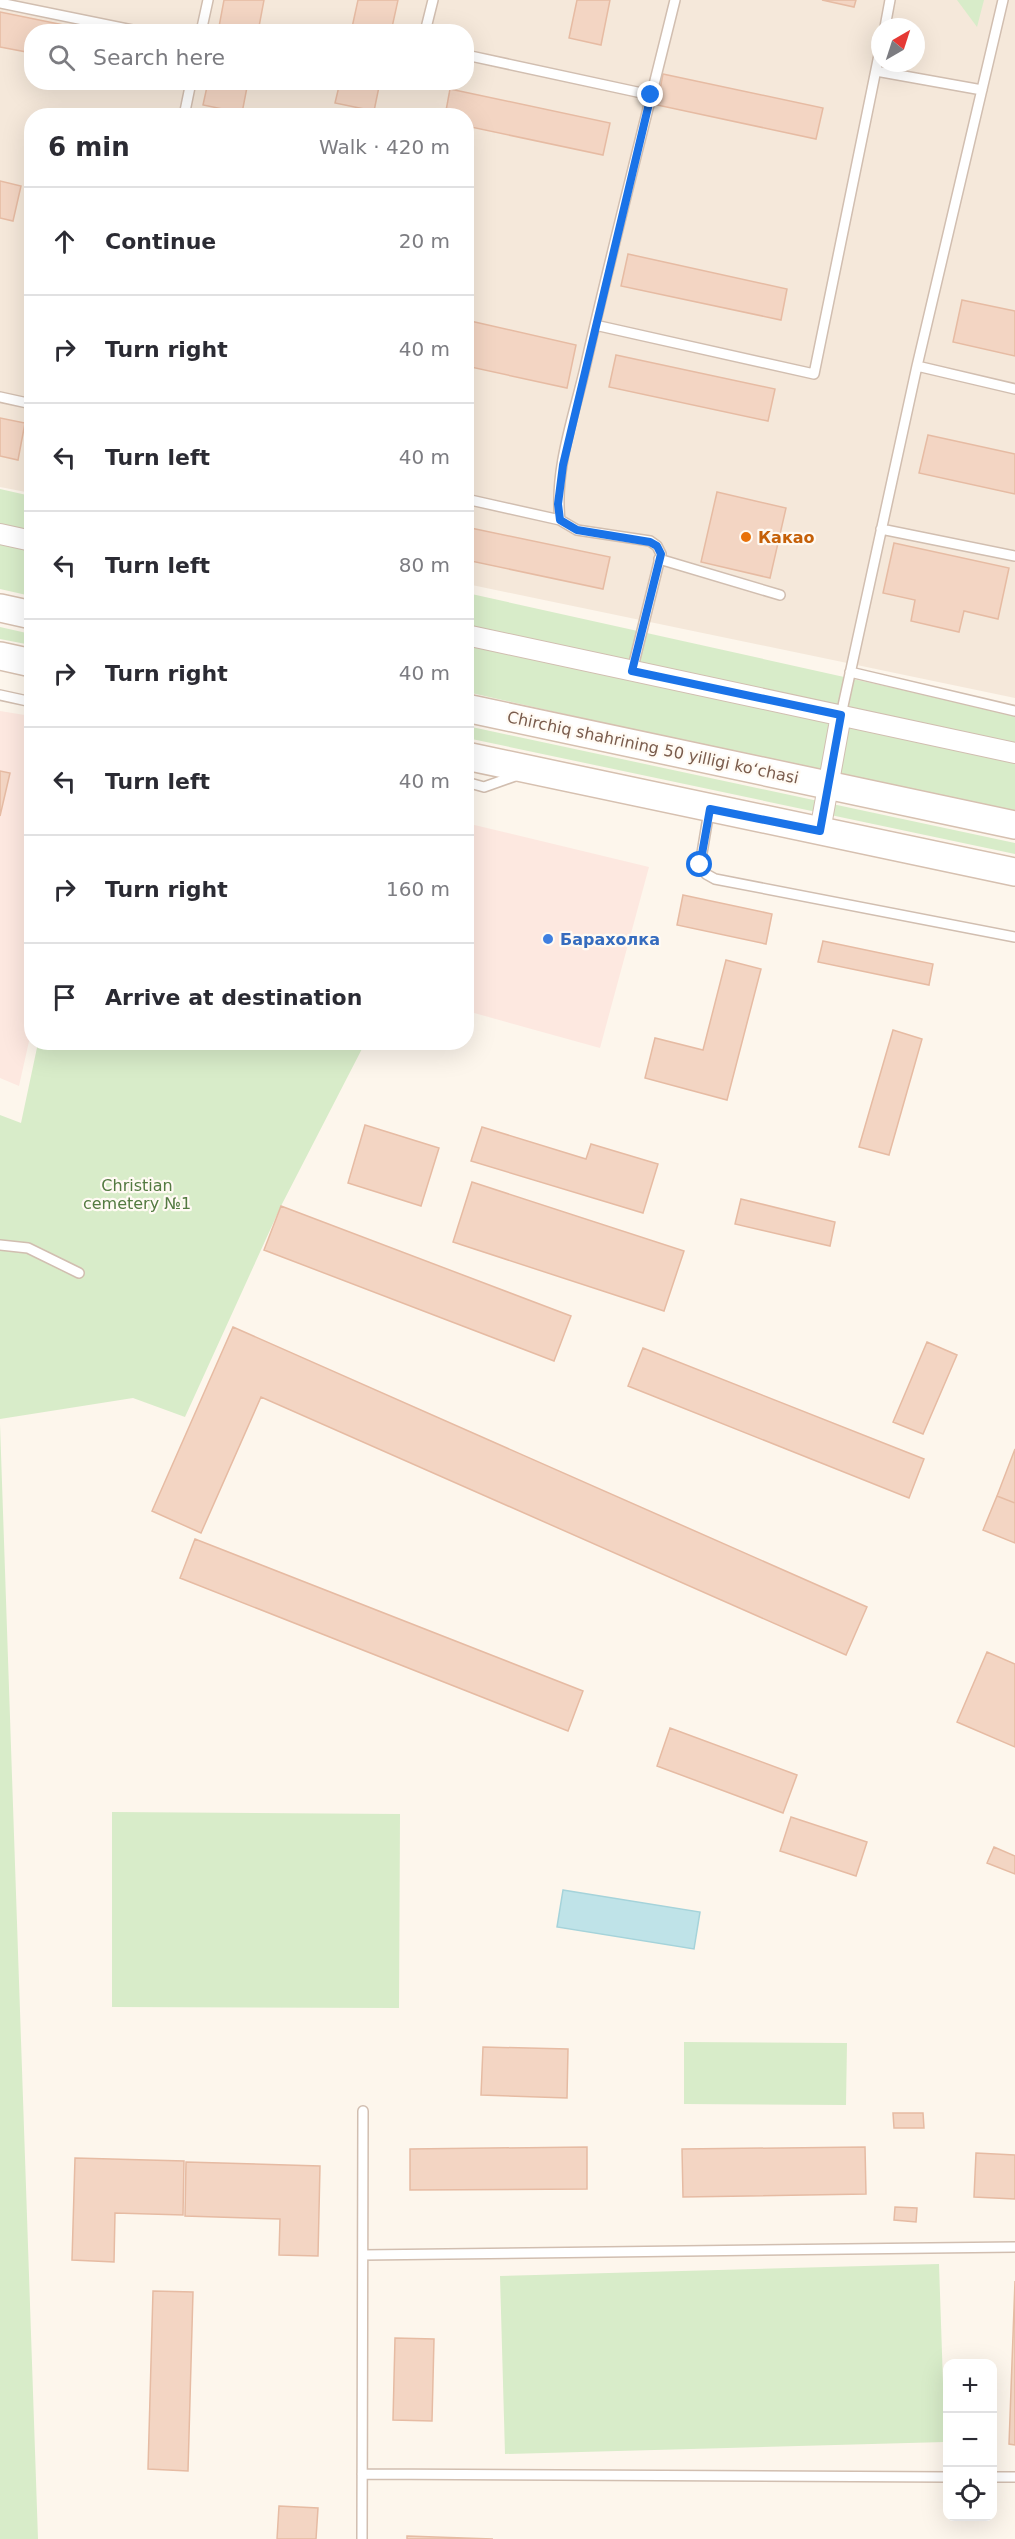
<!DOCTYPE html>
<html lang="en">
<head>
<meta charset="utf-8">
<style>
  body { margin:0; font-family:"DejaVu Sans",sans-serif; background:#f2f2f3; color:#2b2b33 }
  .controls { position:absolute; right:18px; bottom:18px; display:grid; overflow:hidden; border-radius:12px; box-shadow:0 6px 24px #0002 }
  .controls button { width:54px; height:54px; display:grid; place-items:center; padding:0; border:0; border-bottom:2px solid #e1e1e2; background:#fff; color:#2b2b33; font:30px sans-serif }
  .compass { position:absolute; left:871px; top:18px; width:54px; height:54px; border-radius:50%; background:#fff; box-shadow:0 6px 24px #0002; rotate:39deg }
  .stop { position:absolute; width:18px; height:18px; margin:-14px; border:4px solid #1a73e8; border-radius:50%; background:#fff }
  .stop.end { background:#1a73e8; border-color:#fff; box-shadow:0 2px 6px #0008 }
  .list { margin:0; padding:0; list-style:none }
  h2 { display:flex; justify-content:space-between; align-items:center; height:78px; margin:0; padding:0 24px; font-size:26px }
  h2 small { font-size:20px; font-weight:400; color:#7c7c81 }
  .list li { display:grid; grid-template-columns:39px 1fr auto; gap:18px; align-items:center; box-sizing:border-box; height:108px; padding:0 24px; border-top:2px solid #e1e1e2 }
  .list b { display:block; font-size:22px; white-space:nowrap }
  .list em { font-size:20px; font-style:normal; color:#7c7c81 }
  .icon { flex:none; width:33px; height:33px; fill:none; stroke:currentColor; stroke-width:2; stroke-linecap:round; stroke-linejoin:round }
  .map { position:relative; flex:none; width:1015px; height:2539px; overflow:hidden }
  .search { position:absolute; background:#fff; box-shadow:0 6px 24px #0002; left:24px; top:24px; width:450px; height:66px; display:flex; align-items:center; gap:15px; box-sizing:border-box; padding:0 21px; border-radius:24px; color:#7c7c81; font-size:22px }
  .panel { position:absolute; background:#fff; box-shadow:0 6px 24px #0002; left:24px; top:108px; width:450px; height:942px; border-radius:24px }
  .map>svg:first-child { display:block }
</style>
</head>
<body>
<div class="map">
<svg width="1015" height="2539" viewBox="0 0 1015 2539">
  <rect width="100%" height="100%" fill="#fdf6ec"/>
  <path fill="#f5e8da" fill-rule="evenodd" d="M0 0H1015V698L467 584 466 116H32L31 493 0 487ZM880 27H916V63H880ZM32 32H466V82H32Z"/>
  <path fill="#fde8e0" d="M0 711 31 716 32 1028 19 1086 0 1078Z
    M466 823 649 867 600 1048 467 1011Z"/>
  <path fill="#d8ecc9" d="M957 0H984L977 27Z
    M0 489 31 496V596L0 589Z
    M467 593 1015 715V815L467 692Z
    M0 627 31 634V645L0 639Z
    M467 726 1015 843V854L467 738Z
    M38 1043H365L281 1206 185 1417 133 1398 0 1419V1115L21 1123Z
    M0 1424 38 2539H0Z
    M112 1812 400 1814 399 2008 112 2007Z
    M684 2042 847 2043 846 2105 684 2104Z
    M939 2264 945 2442 505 2454 500 2276Z"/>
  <path fill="#bfe3e8" stroke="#a5d3da" stroke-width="1.5" d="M563 1890 700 1912 694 1949 557 1927Z"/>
  <path fill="#f3d5c3" stroke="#e6bba3" stroke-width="1.5" d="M224 0H264L258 32H218Z
    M358 0H398L391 32H351Z
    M577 0H610L601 45 569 38Z
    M822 0H856L854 7Z
    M0 12 98 32H32V53L0 47Z
    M663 74 823 108 816 139 657 105Z
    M208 82H248L242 113 203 105Z
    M340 82H380L374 111 335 103Z
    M450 89 610 123 603 155 466 126V116H445Z
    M0 181 21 186 13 221 0 218Z
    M628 254 787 289 781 320 621 286Z
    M962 300 1015 311V356L953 342Z
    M466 320 576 345 567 388 466 366Z
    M616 355 775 389 768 421 609 387Z
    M0 418 25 423 18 460 0 456Z
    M928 435 1015 454V494L919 473Z
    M717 492 786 508 770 578 701 562Z
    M466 527 610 557 603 589 466 560Z
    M894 543 1009 568 998 619 964 611 959 632 911 621 915 600 883 593Z
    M0 771 10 773 0 816Z
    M683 895 772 914 766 944 677 925Z
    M823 941 933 964 929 985 818 962Z
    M726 960 761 969 727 1100 645 1078 655 1038 703 1050Z
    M893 1030 922 1039 889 1155 859 1147Z
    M365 1125 439 1148 421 1206 348 1183Z
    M482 1127 586 1159 591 1144 658 1164 643 1213 471 1161Z
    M472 1182 684 1251 664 1311 453 1242Z
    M741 1199 835 1222 830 1246 735 1224Z
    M281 1206 571 1316 554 1361 264 1250Z
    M233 1327 867 1607 846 1655 261 1397 201 1533 152 1511Z
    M927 1342 957 1355 923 1434 893 1422Z
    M643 1348 924 1459 909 1498 628 1386Z
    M1015 1449V1503L997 1496Z
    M997 1496 1015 1503V1543L983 1530Z
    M195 1539 583 1691 568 1731 180 1578Z
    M987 1652 1015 1664V1747L957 1722Z
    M670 1728 797 1775 783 1813 657 1766Z
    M791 1817 867 1842 856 1876 780 1851Z
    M994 1847 1015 1856V1874L987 1863Z
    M483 2047 568 2049 567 2098 481 2095Z
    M893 2113H923L924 2128H894Z
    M587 2147V2189L410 2190V2149Z
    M865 2147 866 2194 683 2197 682 2149Z
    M976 2153 1015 2155V2199L974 2197Z
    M75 2158 184 2161 183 2215 115 2213 114 2262 72 2260Z
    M186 2162 320 2166 318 2256 279 2255 280 2219 185 2216Z
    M895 2207 917 2208 916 2222 894 2220Z
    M1015 2281V2445L1009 2444Z
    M153 2291 193 2292 188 2471 148 2469Z
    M395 2338 434 2339 432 2421 393 2420Z
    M279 2506 318 2508 316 2539H277Z
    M407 2536 493 2539H407Z"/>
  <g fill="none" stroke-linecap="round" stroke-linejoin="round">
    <g stroke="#d1beb0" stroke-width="12">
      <path id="lane" d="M0 3 142 32
        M885 27 890 0
        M201 32 208 0
        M425 32 433 0
        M466 55 651 95
        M876 71 982 90
        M184 116 191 82
        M595 325 814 374 880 50
        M917 366 1015 389
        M0 397 32 404
        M466 499 560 520
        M881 529 1015 556
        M659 559 780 595
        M632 671 661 554 657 546 650 541 577 530 560 520C554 470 574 416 585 368 613 245 645 122 675 0
        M850 672 1015 711
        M0 695 32 702
        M841 715 917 366 1003 0
        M466 782 484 787 518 775
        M709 811 700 865 706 874 715 879 1015 937
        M0 1245 28 1248 79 1273
        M363 2255 1015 2247
        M362 2474 948 2477
        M992 2477H1015
        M362 2539 363 2111"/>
    </g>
    <g stroke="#d1beb0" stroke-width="22">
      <path id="street" d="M0 534 32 541
        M466 635 1015 753
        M820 831 841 715"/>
    </g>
    <g stroke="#d6c0b0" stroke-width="30">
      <path id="secondary" d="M0 608 32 615
        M0 656 32 663
        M466 708 1015 825
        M466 756 1015 872"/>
    </g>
    <use href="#lane" stroke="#fff" stroke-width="9"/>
    <use href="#street" stroke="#fff" stroke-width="20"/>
    <use href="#secondary" stroke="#fff" stroke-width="27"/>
  </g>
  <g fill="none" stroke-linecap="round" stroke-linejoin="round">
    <path stroke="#1a73e8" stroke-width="8" d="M651 95 563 465 558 504 560 520 577 530 650 542 657 546 661 554 632 671 841 715 820 831 710 809 700 865"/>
  </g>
  <circle fill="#e8710a" stroke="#fffaf3" stroke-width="2" cx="746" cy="537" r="6"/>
  <circle fill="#3f7fe0" stroke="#fffaf3" stroke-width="2" cx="548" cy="939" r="6"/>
  <g text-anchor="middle" stroke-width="4.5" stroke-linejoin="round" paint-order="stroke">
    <g font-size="16" font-weight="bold" fill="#c56008" stroke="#fffaf3" text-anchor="start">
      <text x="758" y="543">Какао</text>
    </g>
    <g font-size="16" fill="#7a5c4d" stroke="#fffaf3">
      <text transform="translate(653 747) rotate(12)" y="6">Chirchiq shahrining 50 yilligi koʻchasi</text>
    </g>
    <g font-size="16" font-weight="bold" fill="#366cbe" stroke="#fffaf3" text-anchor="start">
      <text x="560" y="945">Барахолка</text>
    </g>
    <g font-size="16" fill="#537a41" stroke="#fffaf3">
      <text x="137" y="1191">Christian<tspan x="137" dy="18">cemetery №1</tspan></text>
    </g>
  </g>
</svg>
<div class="controls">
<button>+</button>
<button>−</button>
<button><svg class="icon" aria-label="locate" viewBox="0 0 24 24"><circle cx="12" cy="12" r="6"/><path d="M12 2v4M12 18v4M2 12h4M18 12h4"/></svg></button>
</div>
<svg class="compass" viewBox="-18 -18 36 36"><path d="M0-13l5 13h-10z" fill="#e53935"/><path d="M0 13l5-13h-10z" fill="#7c7c81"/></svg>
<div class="stop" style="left:700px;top:865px"></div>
<div class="stop end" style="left:651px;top:95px"></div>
<div class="search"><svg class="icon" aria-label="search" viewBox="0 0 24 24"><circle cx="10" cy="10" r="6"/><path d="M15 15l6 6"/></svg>Search here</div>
<section class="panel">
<h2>6 min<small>Walk · 420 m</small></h2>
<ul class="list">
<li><svg class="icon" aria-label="ahead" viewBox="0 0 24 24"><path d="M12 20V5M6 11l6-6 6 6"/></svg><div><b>Continue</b></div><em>20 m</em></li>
<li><svg class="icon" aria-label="right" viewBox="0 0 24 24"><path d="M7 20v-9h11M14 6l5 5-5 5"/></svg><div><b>Turn right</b></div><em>40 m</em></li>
<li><svg class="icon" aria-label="left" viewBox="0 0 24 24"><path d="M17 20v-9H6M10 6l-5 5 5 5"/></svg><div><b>Turn left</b></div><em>40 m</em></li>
<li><svg class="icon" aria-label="left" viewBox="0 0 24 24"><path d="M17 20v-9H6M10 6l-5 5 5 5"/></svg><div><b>Turn left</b></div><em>80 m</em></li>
<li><svg class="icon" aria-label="right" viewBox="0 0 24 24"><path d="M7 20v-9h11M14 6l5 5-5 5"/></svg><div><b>Turn right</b></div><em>40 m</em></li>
<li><svg class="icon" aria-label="left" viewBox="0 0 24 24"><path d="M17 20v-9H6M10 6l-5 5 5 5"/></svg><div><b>Turn left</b></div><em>40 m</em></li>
<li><svg class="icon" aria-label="right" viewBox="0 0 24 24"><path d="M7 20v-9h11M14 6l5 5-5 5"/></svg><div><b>Turn right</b></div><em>160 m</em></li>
<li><svg class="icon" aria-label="arrive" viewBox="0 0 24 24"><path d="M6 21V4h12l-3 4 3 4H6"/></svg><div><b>Arrive at destination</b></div></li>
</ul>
</section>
</div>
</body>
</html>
